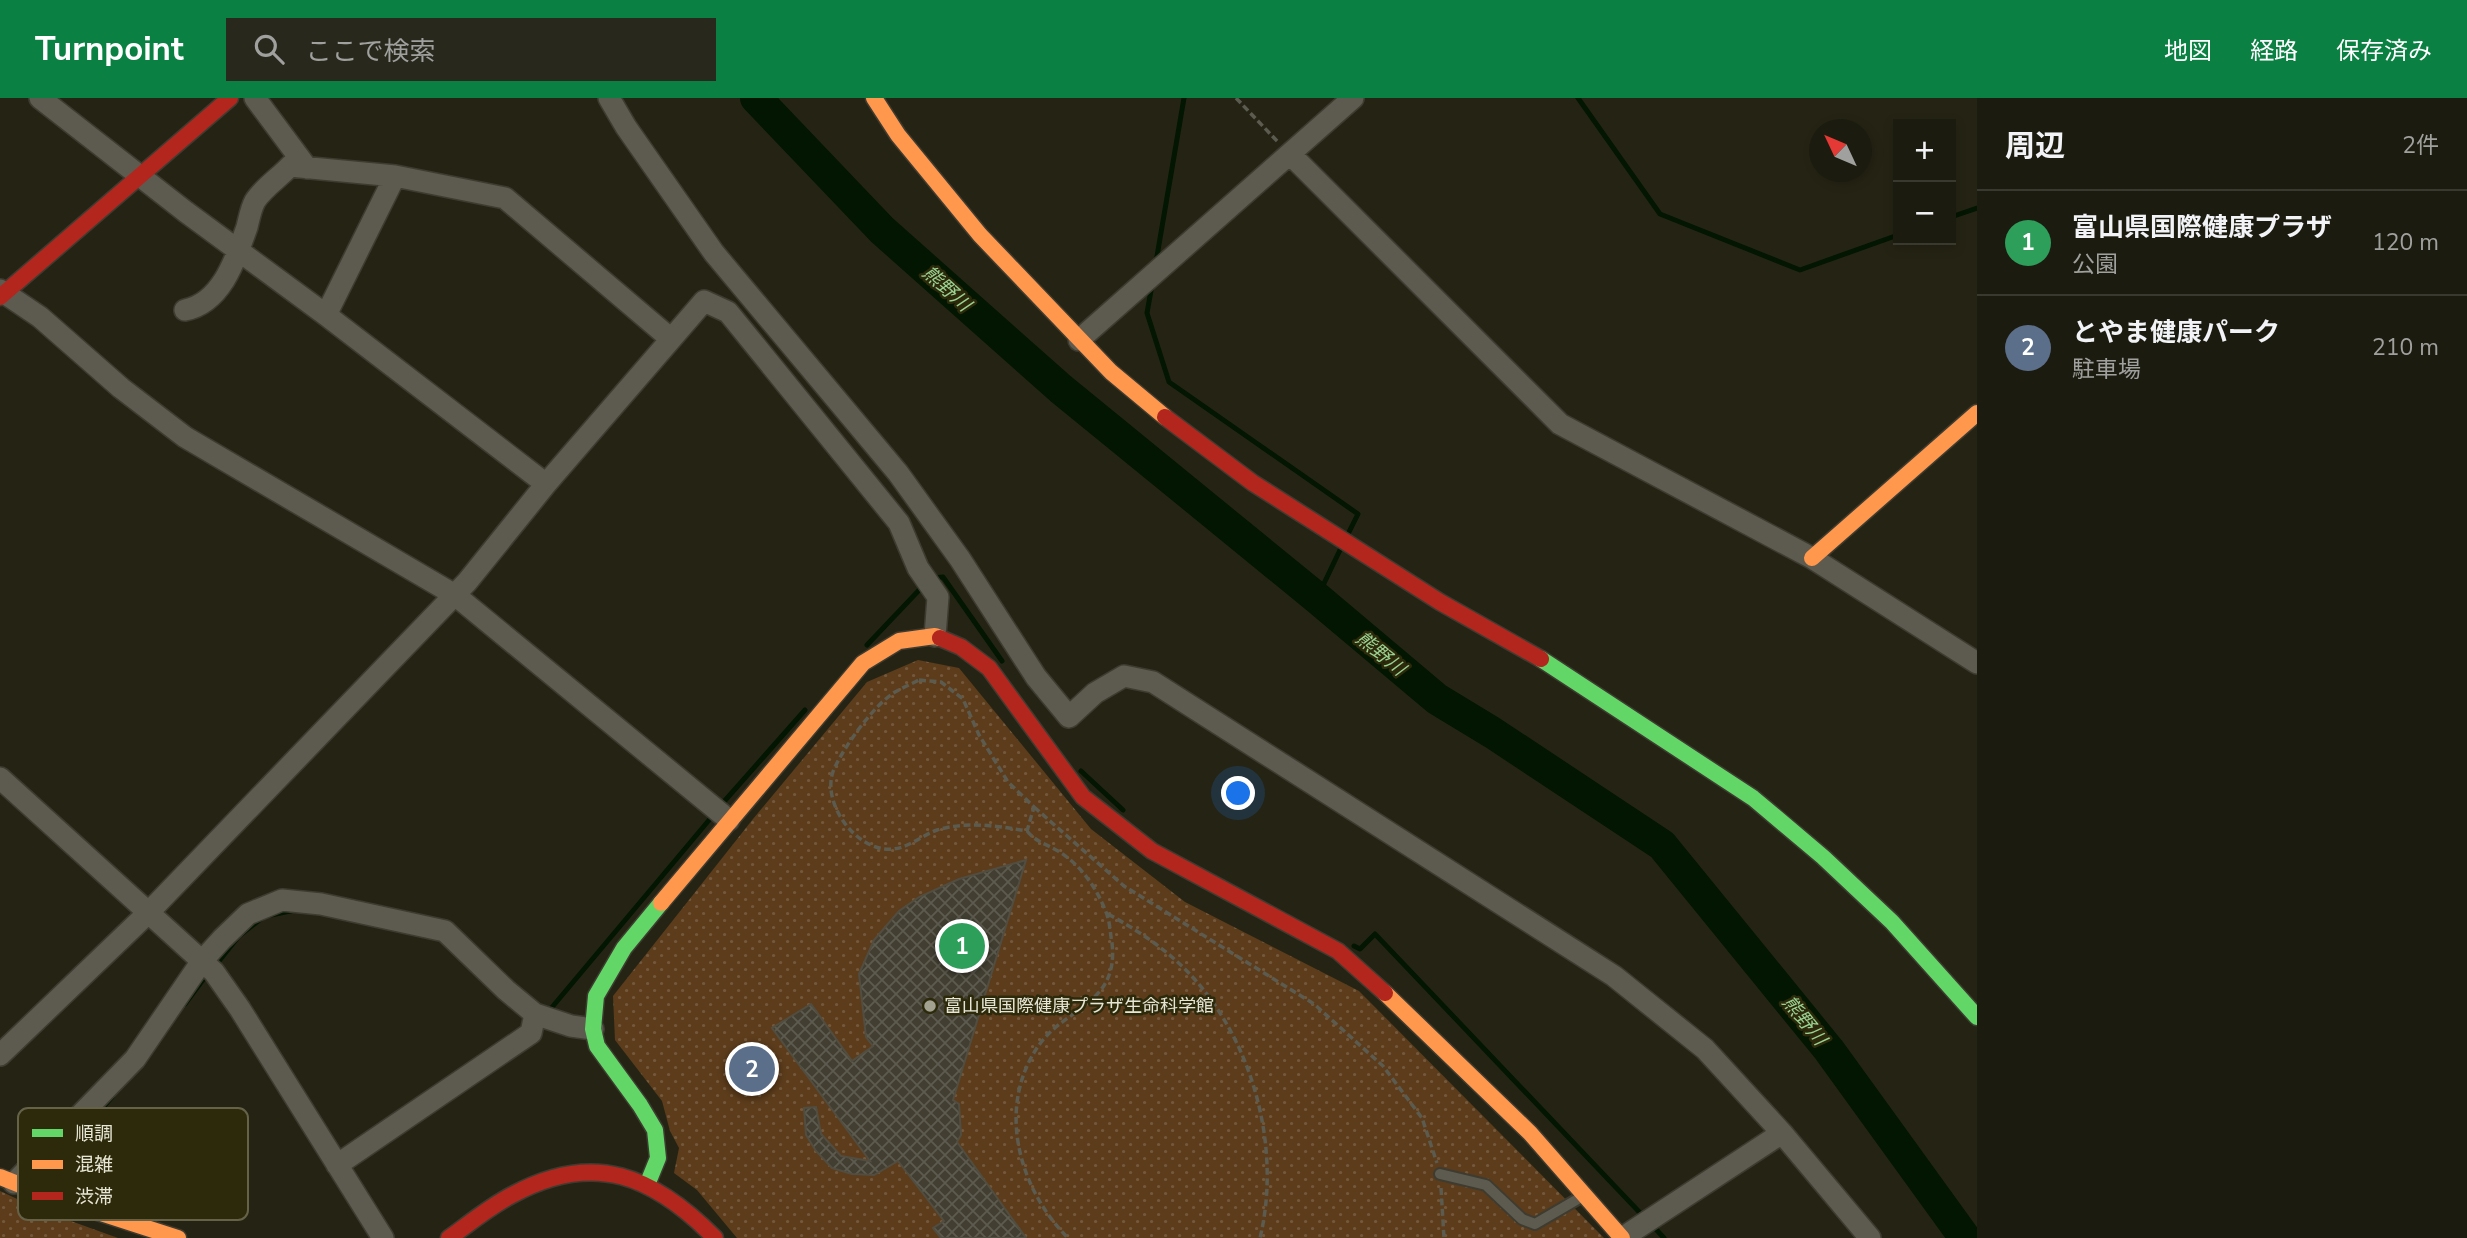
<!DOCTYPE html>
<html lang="ja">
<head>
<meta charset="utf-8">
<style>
  body { margin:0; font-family:"Nunito Sans","Noto Sans JP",sans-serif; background:#29281d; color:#f1f3f6 }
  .controls { position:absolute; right:21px; top:21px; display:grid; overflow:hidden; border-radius:0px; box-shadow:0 4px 10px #0003 }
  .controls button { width:63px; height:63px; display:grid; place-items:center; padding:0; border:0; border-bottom:2px solid #3a392f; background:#1c1b0f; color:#f1f3f6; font:35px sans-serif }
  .compass { position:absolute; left:1809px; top:21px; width:63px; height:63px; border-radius:50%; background:#1c1b0f; box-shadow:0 4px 10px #0003; rotate:314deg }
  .you { position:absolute; left:1239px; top:696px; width:24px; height:24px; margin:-18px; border:5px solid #fff; border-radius:50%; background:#1a73e8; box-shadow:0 0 0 10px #1a73e833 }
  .badge { display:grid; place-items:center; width:46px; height:46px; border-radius:50%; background:#0b8043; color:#fff; font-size:23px; font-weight:700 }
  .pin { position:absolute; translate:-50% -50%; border:4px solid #fff; box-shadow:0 2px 7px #0006 }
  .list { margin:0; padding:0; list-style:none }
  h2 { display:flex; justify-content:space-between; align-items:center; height:91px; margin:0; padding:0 28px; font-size:30px }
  h2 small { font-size:23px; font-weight:400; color:#a0a19e }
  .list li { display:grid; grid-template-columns:46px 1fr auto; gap:21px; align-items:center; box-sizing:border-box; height:105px; padding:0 28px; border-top:2px solid #3a392f }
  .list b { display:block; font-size:26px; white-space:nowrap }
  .list p { margin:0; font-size:23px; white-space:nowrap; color:#a0a19e }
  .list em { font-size:23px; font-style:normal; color:#a0a19e }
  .icon { flex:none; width:38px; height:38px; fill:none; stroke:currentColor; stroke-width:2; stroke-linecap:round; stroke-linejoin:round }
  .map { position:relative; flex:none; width:1977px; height:1140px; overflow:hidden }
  header { display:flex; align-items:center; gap:42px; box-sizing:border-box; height:98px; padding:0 35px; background:#0b8043; color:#fff }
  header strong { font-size:33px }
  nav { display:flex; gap:38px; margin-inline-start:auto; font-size:24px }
  .search { width:490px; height:63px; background:#29281d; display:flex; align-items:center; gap:18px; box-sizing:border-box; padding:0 24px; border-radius:0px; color:#a0a19e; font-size:26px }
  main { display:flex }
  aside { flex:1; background:#1c1b0f }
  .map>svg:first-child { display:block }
</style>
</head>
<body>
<header>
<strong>Turnpoint</strong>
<div class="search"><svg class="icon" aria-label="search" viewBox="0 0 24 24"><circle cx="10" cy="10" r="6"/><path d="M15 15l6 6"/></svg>ここで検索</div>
<nav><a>地図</a><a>経路</a><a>保存済み</a></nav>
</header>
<main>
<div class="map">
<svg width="1977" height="1140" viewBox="0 0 1977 1140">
  <defs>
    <pattern id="park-dots" width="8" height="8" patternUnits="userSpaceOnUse" patternTransform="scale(1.75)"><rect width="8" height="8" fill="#5c3c1b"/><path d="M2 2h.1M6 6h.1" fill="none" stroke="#73583b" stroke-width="1.8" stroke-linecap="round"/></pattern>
    <pattern id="building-cross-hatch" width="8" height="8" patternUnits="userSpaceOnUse" patternTransform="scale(1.75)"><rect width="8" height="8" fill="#423f32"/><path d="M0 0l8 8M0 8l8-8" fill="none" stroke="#5d5b4f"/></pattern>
  </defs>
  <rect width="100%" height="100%" fill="#252414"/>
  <path fill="url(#park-dots)" d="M918 562 959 570 1091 731 1185 804 1359 893 1604 1140H737L697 1092 674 1075 679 1050 670 1033 662 1003 615 942 613 898 753 721 867 584Z
    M0 1093 43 1113 118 1140H0Z"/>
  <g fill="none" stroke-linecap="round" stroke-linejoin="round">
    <path stroke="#031602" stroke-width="5" d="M1578 0 1660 116 1800 172 1898 137
      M1951 119 1977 110
      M1156 164 1184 0
      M1152 187 1147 215 1169 284 1358 416 1349 434
      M933 480 943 479 1002 563
      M1317 500 1340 452
      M867 547 923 488
      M1081 673 1123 712
      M721 707 805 612
      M271 817 295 812
      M1354 848 1360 851 1375 836 1645 1120
      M215 868 239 838 262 820
      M185 906 208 875
      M548 914 715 715
      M42 1074 83 1033 112 999
      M1652 1127 1664 1140"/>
    <path stroke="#031602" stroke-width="32" d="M756 0 882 132 1061 291 1317 500 1437 601 1493 635 1662 747 1829 952 1965 1140"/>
  </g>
  <path fill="url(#building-cross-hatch)" stroke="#514e41" stroke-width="2" d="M1026 762 953 1002 959 1006 961 1037 957 1044 1026 1140H941L933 1130 944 1123 898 1063 874 1077 852 1076 832 1070 816 1053 806 1037 804 1010 816 1009 821 1036 841 1058 870 1063 772 930 811 906 852 963 873 948 866 939 859 876 874 842 899 813 919 799 959 781Z"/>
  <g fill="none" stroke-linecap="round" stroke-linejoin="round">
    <g stroke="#3e3c31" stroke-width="14">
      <path id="lane" d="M1440 1076 1486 1087 1522 1121 1535 1126 1583 1098"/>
    </g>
    <g stroke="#3e3c31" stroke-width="24">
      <path id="street" d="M40 0 186 114 326 217 546 386
        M255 0 307 70
        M609 0 626 29 714 155 898 375 960 461 1036 579 1069 619 1095 595 1124 578 1153 584 1614 878 1705 951 1782 1035 1870 1140
        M1290 56 1560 326 1812 460 1977 565
        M0 192 40 219 121 290 185 339 455 497 729 722
        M185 212C222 205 236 160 247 129 249 121 251 110 255 103 263 90 280 79 290 68L395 78
        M326 217 395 78 505 100 671 241
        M1079 242 1353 0
        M0 680 214 874 240 911 383 1140
        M0 957 149 814 467 484 546 386 704 203 728 214 899 425 918 470 938 499 935 538
        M337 1067 531 935 535 916 571 928 593 931
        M14 1085 135 961 202 863 222 841 248 816 282 802 321 806 445 833 506 892 535 916
        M1622 1140 1782 1035"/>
    </g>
    <g stroke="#3e3c31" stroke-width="19">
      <path id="fast" d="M1541 561 1753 700 1823 759 1892 824 1977 919
        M647 1087 658 1060 655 1032 640 1007 597 948 593 931 596 898 624 850 661 805"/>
    </g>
    <g stroke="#3e3c31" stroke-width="19">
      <path id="slow" d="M874 0 898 37 980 137 1111 274 1165 319
        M1812 460 1977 315
        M661 805 863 565 899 543 935 538 940 540
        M1385 895 1530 1035 1622 1140
        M0 1079 48 1098 178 1140"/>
    </g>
    <g stroke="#3e3c31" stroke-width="19">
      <path id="jam" d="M0 199 230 0
        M1165 319 1253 385 1440 504 1541 561
        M940 540 961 549 989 570 1083 699 1152 753 1338 853 1385 895
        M449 1140C470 1125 489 1109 512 1097 594 1052 654 1078 715 1140"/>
    </g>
    <path stroke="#5c5b50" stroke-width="3.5" stroke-dasharray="7 3.5" stroke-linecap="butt" d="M1236 0 1278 44
      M919 582 941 584 963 601 979 637 1008 684 1034 709 1027 733C997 728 968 723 937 732 923 737 908 750 893 751 856 755 818 702 835 669 846 646 874 607 895 594 902 590 911 586 919 582Z
      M1034 709 1124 788 1314 906 1383 968 1422 1020 1437 1065
      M1027 733C1036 744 1046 746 1058 753 1081 767 1096 789 1106 814 1110 823 1110 835 1112 845 1119 906 1066 909 1039 947 996 1008 1018 1090 1068 1140
      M1108 816C1141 834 1172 855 1197 884 1255 951 1281 1053 1260 1140
      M1441 1090 1444 1140"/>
    <use href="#lane" stroke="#5d5b50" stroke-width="10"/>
    <use href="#street" stroke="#5d5b50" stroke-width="21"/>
    <use href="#fast" stroke="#63d668" stroke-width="16"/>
    <use href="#slow" stroke="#ff974d" stroke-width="16"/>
    <use href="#jam" stroke="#b3261e" stroke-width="16"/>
  </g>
  <circle fill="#a3a291" stroke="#2d2a0c" stroke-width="2.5" cx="930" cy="908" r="7"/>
  <g text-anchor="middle" stroke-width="5" stroke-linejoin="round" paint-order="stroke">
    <g font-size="18" fill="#e7e6d4" stroke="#2d2a0c" text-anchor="start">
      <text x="944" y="914">富山県国際健康プラザ生命科学館</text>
    </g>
    <g font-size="19" font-style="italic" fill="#99d291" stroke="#2d2a0c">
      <text transform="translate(947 190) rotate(42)" y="7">熊野川</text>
      <text transform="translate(1381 555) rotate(39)" y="7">熊野川</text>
      <text transform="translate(1805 922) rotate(51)" y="7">熊野川</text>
    </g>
  </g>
  <rect x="18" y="1010" width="230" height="112" rx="10" fill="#2d2a0c" stroke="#656248" stroke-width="2"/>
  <rect x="32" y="1031" width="31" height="8" fill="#63d668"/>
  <rect x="32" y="1062" width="31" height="9" fill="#ff974d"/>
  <rect x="32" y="1094" width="31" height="8" fill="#b3261e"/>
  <g font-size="19" fill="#e7e6d4">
    <text x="75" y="1042">順調</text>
    <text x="75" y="1073">混雑</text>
    <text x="75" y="1105">渋滞</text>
  </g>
</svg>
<div class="controls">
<button>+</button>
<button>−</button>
</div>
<svg class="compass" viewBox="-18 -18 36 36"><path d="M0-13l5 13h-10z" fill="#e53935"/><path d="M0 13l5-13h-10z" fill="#a0a19e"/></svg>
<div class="you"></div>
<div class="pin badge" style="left:962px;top:848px;background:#2e9e5b">1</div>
<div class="pin badge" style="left:752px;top:971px;background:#5c6f8a">2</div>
</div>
<aside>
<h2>周辺<small>2件</small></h2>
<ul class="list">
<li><span class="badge" style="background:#2e9e5b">1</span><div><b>富山県国際健康プラザ</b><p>公園</p></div><em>120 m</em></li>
<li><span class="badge" style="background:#5c6f8a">2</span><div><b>とやま健康パーク</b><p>駐車場</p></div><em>210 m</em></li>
</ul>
</aside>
</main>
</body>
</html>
